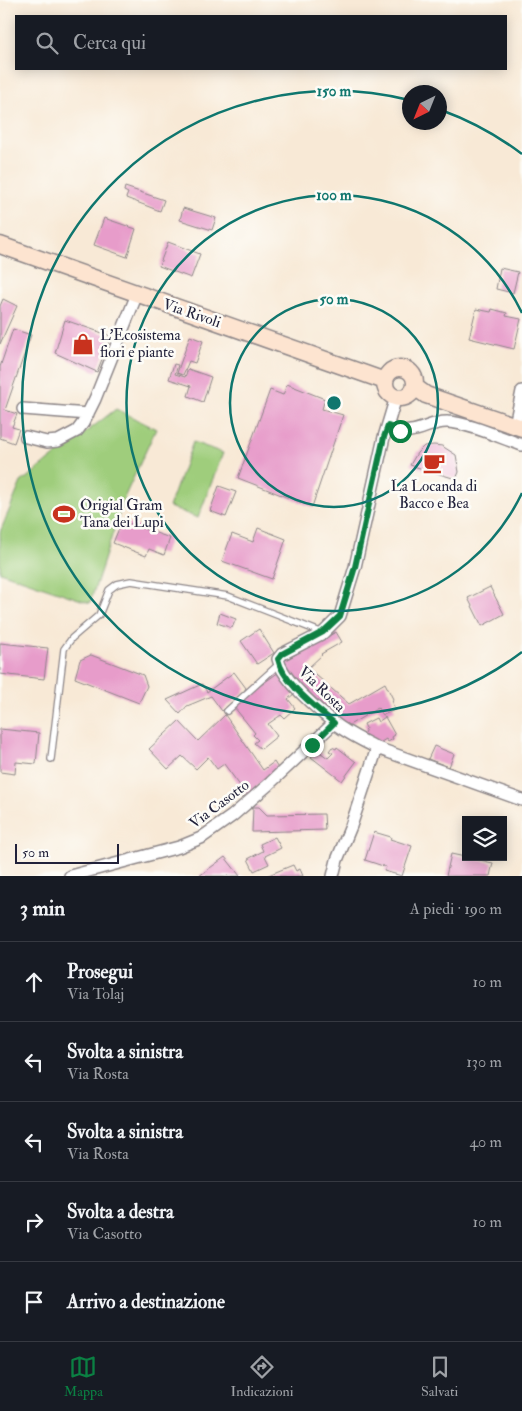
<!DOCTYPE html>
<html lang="it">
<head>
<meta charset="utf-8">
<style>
  body { margin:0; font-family:"IM FELL Double Pica",serif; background:#242831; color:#f1f3f6 }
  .controls { position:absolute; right:15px; bottom:15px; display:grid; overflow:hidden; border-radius:0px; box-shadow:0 2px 12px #0003 }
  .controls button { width:45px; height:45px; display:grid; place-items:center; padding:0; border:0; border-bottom:1px solid #363941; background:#171b24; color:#f1f3f6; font:25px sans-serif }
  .compass { position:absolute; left:402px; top:85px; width:45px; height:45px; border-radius:50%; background:#171b24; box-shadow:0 2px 12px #0003; rotate:223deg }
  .scale { position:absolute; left:15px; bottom:12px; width:104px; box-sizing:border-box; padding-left:5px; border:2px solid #22223b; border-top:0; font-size:14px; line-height:18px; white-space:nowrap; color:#22223b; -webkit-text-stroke:4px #fdfcf7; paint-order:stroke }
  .stop { position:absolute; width:15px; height:15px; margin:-11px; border:4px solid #0b8043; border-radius:50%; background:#fff }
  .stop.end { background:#0b8043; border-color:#fff; box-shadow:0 1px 5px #0008 }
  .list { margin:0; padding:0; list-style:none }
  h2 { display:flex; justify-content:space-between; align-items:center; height:65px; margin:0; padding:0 20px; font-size:21px }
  h2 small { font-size:16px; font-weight:400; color:#9ea1a6 }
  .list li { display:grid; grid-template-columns:32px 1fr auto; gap:15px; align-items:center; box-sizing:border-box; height:80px; padding:0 20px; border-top:1px solid #363941 }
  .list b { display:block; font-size:19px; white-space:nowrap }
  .list p { margin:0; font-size:16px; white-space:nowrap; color:#9ea1a6 }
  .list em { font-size:16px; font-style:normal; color:#9ea1a6 }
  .icon { flex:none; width:28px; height:28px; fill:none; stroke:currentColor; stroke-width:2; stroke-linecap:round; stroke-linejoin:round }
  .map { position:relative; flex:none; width:522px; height:876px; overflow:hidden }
  .search { position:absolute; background:#171b24; box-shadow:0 2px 12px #0003; left:15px; right:15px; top:15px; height:55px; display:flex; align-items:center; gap:12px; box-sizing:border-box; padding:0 18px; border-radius:0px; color:#9ea1a6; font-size:19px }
  .sheet { height:465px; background:#171b24 }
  nav { display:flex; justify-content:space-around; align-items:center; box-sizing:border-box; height:70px; border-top:1px solid #363941; background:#171b24; font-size:14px; color:#9ea1a6 }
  nav a { display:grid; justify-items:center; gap:2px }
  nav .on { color:#0b8043 }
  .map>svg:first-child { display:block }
</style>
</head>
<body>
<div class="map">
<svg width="522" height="876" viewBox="0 0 522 876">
  <rect width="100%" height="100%" fill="#fdfcf7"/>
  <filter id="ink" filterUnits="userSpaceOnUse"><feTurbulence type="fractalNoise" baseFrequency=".02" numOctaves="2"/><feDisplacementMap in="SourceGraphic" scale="10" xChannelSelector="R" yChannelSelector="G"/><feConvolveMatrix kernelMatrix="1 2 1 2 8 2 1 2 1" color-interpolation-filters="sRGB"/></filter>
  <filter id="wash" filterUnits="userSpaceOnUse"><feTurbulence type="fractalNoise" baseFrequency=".0096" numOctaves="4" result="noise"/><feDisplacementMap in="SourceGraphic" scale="20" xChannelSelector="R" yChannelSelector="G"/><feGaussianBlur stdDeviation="1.12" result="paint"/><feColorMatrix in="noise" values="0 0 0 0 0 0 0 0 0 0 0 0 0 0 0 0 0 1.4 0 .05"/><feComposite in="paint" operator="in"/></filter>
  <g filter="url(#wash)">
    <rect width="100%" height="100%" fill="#f8e9d6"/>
    <path fill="#9fcd7b" stroke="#60785b" d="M116 409 156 429 125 496 90 603 0 572V532L21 482Z
      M193 442 223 453 198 518 169 507Z"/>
    <g id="blocks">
      <path fill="#e79cca" d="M125 187 164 200 160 211 126 198 128 193 124 191Z
        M183 208 216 218 212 230 180 220Z
        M104 218 136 229 127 257 94 245Z
        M168 242 200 254 191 278 159 266Z
        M500 268 518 272 513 293 496 289Z
        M3 299 17 306 0 344V306Z
        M476 309 491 312 492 309 507 313 506 316 521 319 514 349 469 338Z
        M65 320 111 336 97 372 55 353Z
        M13 329 31 335 5 410 17 414 12 427 19 429 14 443 0 438V367Z
        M190 336 203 341 195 363 189 361 183 375 177 373Z
        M174 364 178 365 175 374 185 377 188 369 211 377 203 402 188 396 191 386 169 379Z
        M287 384 325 399 322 409 343 415 312 507 238 478 270 390 283 395Z
        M434 445 442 446 456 455 459 472 456 479 410 465 417 453 424 446Z
        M219 486 236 492 226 517 210 511Z
        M122 521 170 538 164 555 149 549 146 556 113 543Z
        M258 528 286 539 272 579 222 561 232 534 253 542Z
        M490 587 504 614 482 626 468 598Z
        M220 613 236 619 232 628 217 623Z
        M259 629 274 653 257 664 241 641Z
        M336 632 342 642 321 654 322 655 308 668 349 704 385 683 393 699 392 703 395 710 383 715 378 708 346 727 294 681 282 662Z
        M0 643 48 648 44 679 0 674Z
        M91 655 143 675 147 686 139 703 75 678 80 660Z
        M234 672 246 688 243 693 222 711 211 696 187 706 180 714 167 700 202 684 207 692Z
        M279 672 295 693 288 699 295 708 284 718 281 715 268 724 277 736 261 749 254 743 258 740 253 735 255 733 234 707 243 698Z
        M225 715 263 770 274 762 279 770 247 795 224 764 217 769 208 757 196 769 182 756 168 769 149 749 179 721 198 741Z
        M385 717 395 735 392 737 393 739 388 742 386 739 376 745 373 739 371 740 363 736 366 728 364 724 376 718 378 722Z
        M0 729 39 733 36 764 16 762 15 774 0 772Z
        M434 746 454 754 449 767 428 759Z
        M332 747 336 749 337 747 356 762 342 781 311 757 317 750 328 758 333 753 329 751Z
        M253 807H259L267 815 324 814 325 830 252 832Z
        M374 832 391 837 390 839 412 846 402 876 384 871 386 867 365 860Z
        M275 837 281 848 265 856 269 864 254 871 248 859 263 851 260 844Z
        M451 854 493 863 490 876H446Z
        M225 857 240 876H199Z
        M293 865 296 871 300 869 303 876H266Z"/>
    </g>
  </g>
  <g filter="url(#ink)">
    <use href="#blocks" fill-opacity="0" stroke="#8d8688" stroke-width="1"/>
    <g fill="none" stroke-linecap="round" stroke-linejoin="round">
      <g stroke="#8d8688" stroke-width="8">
        <path id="lane" d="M227 711 279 664
          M51 759 64 649 72 638 99 615 109 590 117 584 131 581 228 596 323 633"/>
      </g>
      <g stroke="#8d8688" stroke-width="14">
        <path id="street" d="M396 397 384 437 355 567 340 616 323 633 282 654 278 659C282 679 317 709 333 722 346 733 362 740 377 748L522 800
          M23 409 88 414
          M515 425 522 391
          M388 426C395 429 402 433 410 431 423 430 434 421 448 422 469 423 501 438 522 445
          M26 437 47 442 58 441 77 431 83 423 95 399 137 294
          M70 876 179 847 201 838 232 816 268 785 334 723
          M333 876 337 860 351 826 377 748"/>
      </g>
      <g stroke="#8d8688" stroke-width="19">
        <path id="secondary" d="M0 245 385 381
          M385 383a15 15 0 1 1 30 0a15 15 0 1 1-30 0Z
          M415 387 426 395 522 428"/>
      </g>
      <use href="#lane" stroke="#fff" stroke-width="5.5"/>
      <use href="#street" stroke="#fff" stroke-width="11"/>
      <use href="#secondary" stroke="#fde4d0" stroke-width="16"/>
    </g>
  </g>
  <g fill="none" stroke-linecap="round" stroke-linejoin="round" filter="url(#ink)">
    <path stroke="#0b8043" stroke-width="6" d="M312 745 334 723C316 707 283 683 278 659L282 654 323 632 340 616 355 567 384 437 388 426 400 431"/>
  </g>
  <g fill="none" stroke="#0f766e" stroke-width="2.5">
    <circle cx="334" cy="403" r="104"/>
    <path d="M522 493A208 208 0 1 1 522 313"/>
    <path d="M522 652A312 312 0 1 1 409 100M441 110A312 312 0 0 1 522 154"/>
  </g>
  <defs>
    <g id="shop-bare" transform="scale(1.725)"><path d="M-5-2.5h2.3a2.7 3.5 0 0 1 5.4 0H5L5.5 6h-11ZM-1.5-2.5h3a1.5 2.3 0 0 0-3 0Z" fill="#c8321e" stroke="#fdfcf7" stroke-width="2.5" paint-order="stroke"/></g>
    <g id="cafe-bare" transform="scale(1.725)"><path d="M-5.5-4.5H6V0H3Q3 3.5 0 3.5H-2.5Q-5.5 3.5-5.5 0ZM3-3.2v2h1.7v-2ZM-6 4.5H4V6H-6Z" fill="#c8321e" stroke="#fdfcf7" stroke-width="2.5" paint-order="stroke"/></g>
    <g id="stadium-bare" transform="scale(1.725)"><path d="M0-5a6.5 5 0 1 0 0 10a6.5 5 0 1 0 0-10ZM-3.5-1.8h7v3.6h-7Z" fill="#c8321e" stroke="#fdfcf7" stroke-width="2.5" paint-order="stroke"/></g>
  </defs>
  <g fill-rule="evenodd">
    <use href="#shop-bare" x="83" y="344"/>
    <use href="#cafe-bare" x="434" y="463"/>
    <use href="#stadium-bare" x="64" y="514"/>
  </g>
  <g text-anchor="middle" stroke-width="5" stroke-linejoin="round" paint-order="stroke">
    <g font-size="15" fill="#22223b" stroke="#fdfcf7">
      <text transform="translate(192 313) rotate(19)" y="5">Via Rivoli</text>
      <text transform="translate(322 689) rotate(44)" y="5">Via Rosta</text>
      <text transform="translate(219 804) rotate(-37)" y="5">Via Casotto</text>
    </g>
    <g font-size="15" fill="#22223b" stroke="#fdfcf7" text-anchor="start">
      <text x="100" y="340">L'Ecosistema<tspan x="100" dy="17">fiori e piante</tspan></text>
      <text x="434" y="491" text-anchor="middle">La Locanda di<tspan x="434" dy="17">Bacco e Bea</tspan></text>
      <text x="80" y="510">Origial Gram<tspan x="80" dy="17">Tana dei Lupi</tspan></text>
    </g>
  </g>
  <circle cx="334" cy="403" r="8" fill="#0f766e" stroke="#fdfcf7" stroke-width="2.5"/>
  <g font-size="15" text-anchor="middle" font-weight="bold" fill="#0f766e" stroke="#fdfcf7" stroke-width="5" stroke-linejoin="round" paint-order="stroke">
    <text x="334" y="96">150 m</text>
    <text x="334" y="200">100 m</text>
    <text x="334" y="304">50 m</text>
  </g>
</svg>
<div class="controls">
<button><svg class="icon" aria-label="layers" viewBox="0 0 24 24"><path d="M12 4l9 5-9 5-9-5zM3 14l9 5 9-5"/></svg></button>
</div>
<svg class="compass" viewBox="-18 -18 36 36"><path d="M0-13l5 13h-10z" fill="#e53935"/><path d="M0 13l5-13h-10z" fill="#9ea1a6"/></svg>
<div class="scale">50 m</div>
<div class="stop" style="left:400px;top:431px"></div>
<div class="stop end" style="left:312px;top:745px"></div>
<div class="search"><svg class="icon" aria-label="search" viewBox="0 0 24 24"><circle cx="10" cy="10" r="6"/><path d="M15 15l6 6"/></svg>Cerca qui</div>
</div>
<section class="sheet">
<h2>3 min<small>A piedi · 190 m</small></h2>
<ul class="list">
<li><svg class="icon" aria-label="ahead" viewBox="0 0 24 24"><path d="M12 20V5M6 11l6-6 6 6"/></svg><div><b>Prosegui</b><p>Via Tolaj</p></div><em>10 m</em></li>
<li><svg class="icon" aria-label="left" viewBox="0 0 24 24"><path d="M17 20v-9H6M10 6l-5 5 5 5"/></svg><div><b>Svolta a sinistra</b><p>Via Rosta</p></div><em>130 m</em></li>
<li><svg class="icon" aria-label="left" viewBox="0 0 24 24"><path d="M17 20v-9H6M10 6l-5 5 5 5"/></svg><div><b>Svolta a sinistra</b><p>Via Rosta</p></div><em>40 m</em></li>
<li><svg class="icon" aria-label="right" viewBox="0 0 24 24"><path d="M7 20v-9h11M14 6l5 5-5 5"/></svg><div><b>Svolta a destra</b><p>Via Casotto</p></div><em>10 m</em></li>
<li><svg class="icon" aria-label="arrive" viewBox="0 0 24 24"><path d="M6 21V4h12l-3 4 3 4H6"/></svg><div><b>Arrivo a destinazione</b></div></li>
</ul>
</section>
<nav>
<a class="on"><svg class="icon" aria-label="map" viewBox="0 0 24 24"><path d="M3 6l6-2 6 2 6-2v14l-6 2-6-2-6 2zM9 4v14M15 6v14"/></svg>Mappa</a>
<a><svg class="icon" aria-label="directions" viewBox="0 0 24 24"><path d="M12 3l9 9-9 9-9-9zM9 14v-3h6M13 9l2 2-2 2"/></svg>Indicazioni</a>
<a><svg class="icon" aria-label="saved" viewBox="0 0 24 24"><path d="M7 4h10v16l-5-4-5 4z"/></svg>Salvati</a>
</nav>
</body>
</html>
